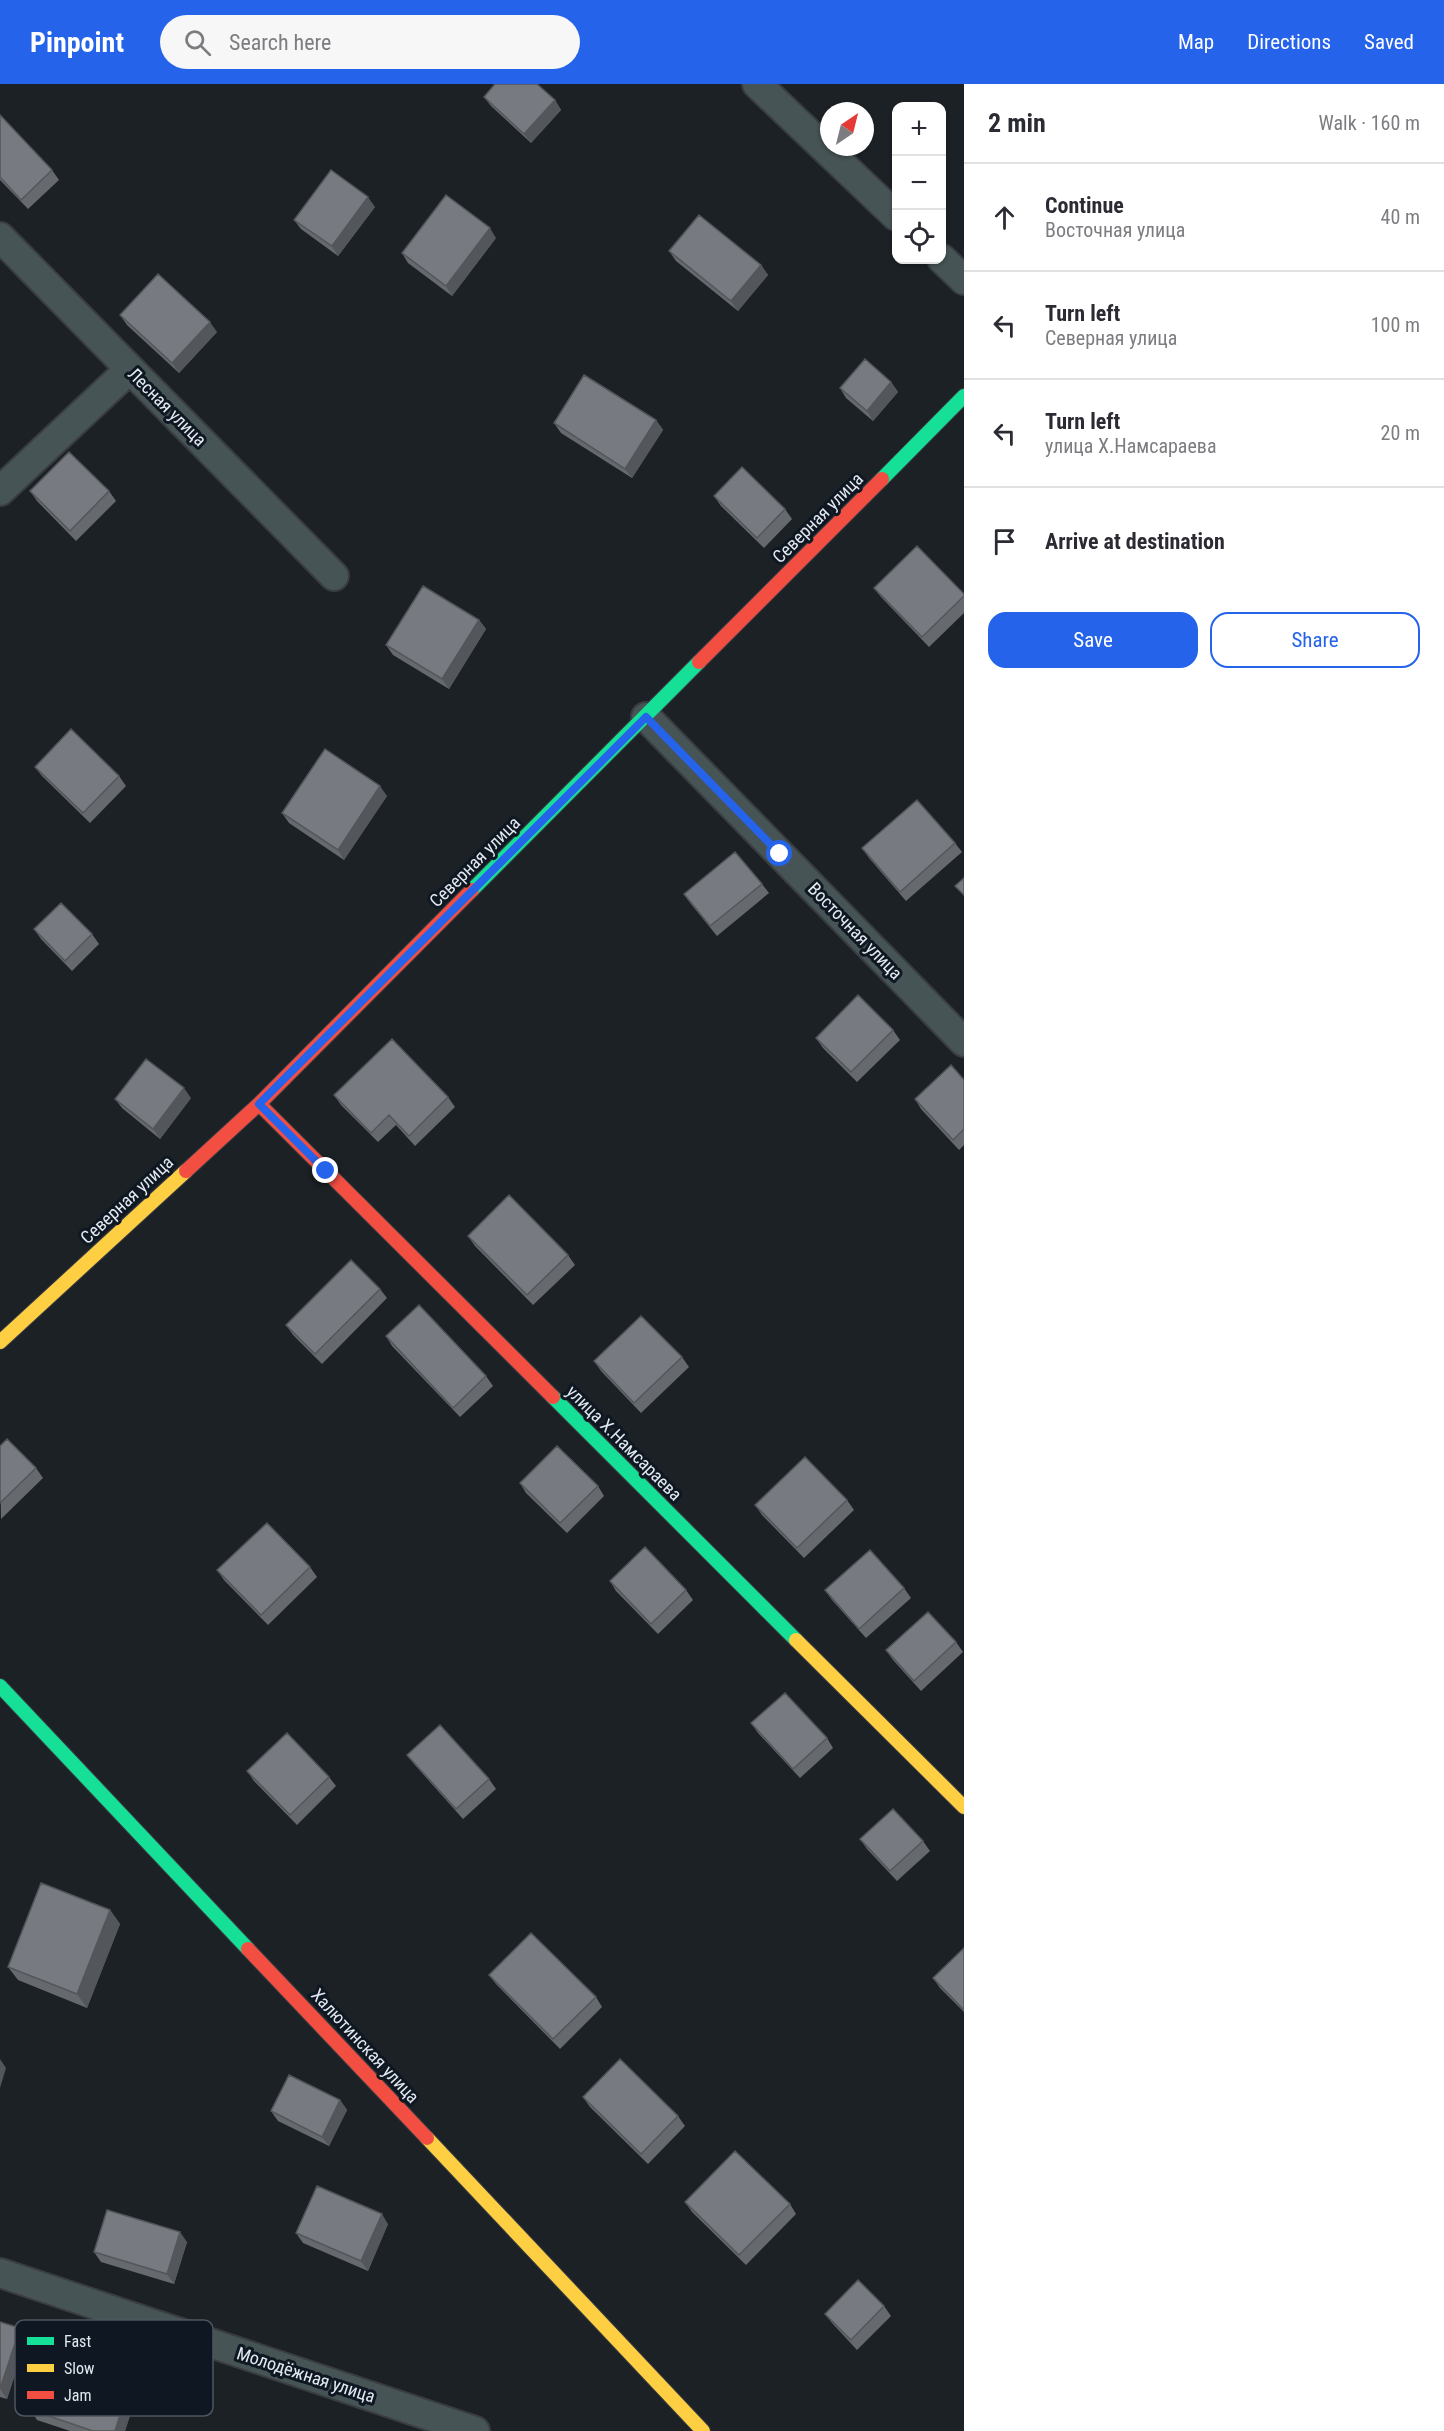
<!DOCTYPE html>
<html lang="en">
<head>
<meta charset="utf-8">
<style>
  body { margin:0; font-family:"Roboto Condensed",sans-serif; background:#f7f7f7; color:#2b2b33 }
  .controls { position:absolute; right:18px; top:18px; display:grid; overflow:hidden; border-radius:12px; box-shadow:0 2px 4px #0004 }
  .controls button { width:54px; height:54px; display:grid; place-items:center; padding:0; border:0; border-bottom:2px solid #e1e1e2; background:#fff; color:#2b2b33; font:30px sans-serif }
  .compass { position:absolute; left:820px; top:18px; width:54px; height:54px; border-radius:50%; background:#fff; box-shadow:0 2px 4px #0004; rotate:35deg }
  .stop { position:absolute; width:18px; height:18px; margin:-14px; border:4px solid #2563eb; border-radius:50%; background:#fff }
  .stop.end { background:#2563eb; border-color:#fff; box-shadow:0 2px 6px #0008 }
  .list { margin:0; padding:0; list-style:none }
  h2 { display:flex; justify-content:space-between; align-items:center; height:78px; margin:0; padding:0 24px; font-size:26px }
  h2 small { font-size:20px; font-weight:400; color:#7c7c81 }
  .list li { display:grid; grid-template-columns:39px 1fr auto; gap:18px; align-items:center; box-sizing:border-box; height:108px; padding:0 24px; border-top:2px solid #e1e1e2 }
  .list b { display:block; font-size:22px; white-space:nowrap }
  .list p { margin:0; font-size:20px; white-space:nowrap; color:#7c7c81 }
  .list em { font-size:20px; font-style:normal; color:#7c7c81 }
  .actions { display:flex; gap:12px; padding:18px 24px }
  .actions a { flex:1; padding:14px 0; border:2px solid #2563eb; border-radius:18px; text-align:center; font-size:21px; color:#2563eb }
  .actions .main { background:#2563eb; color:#fff }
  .icon { flex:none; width:33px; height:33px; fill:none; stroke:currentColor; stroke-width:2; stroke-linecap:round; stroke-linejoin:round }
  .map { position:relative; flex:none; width:964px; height:2347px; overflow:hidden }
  header { display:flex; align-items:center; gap:36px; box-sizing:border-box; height:84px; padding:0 30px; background:#2563eb; color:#fff }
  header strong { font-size:28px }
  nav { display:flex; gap:33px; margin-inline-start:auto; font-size:21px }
  .search { width:420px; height:54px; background:#f7f7f7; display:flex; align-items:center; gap:15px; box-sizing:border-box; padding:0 21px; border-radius:33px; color:#7c7c81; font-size:22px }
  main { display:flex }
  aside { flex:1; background:#fff }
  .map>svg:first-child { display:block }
</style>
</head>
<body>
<header>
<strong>Pinpoint</strong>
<div class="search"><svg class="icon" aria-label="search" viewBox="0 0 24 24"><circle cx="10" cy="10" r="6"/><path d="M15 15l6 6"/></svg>Search here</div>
<nav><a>Map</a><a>Directions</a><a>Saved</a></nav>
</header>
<main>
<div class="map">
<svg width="964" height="2347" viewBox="0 0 964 2347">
  <rect width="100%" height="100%" fill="#1c2126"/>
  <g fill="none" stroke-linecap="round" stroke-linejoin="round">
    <g stroke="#393d42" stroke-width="32">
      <path id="street" d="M757 0 896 132
        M0 153 334 492
        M942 175 964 196
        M0 407 130 285
        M646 633 964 958
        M0 2189 475 2347"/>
    </g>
    <g stroke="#393d42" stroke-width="16">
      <path id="fast" d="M882 395 964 312
        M472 806 699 578
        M553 1313 796 1556
        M0 1602 248 1865"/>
    </g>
    <g stroke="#393d42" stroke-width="16">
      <path id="slow" d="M0 1258 186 1087
        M796 1556 964 1723
        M427 2054 703 2347"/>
    </g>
    <g stroke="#393d42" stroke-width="16">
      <path id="jam" d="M699 578 882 395
        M259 1020 553 1313
        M186 1087 259 1020 472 806
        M248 1865 427 2054"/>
    </g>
    <use href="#street" stroke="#475456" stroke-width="28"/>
    <use href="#fast" stroke="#16e098" stroke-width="14"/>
    <use href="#slow" stroke="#ffcf43" stroke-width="14"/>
    <use href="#jam" stroke="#f24e42" stroke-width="14"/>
  </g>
  <path fill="#666a6f" d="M484 13 555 16 561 26 531 59 491 22Z
    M0 31 52 86 59 96 28 125 0 96Z
    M375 123 338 172 301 145 294 136Z
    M496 154 452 212 408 179 402 169Z
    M669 167 761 181 768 191 738 227 676 177Z
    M120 231 217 248 179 289 127 241Z
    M891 298 898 308 873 337 846 314 840 304Z
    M656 336 663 346 632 394 561 349 554 339Z
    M30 407H109L116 417 76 457 37 417Z
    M714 412 785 425 792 435 764 464 721 422Z
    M874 504 964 510V529L929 563 881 513Z
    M479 536 486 545 449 605 393 571 386 561Z
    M35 683 119 692 126 702 90 739 42 692Z
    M387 712 344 776 289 739 282 729Z
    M955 759 962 768 906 817 869 774 862 764Z
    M762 800 769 809 717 852 691 820 684 810Z
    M34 845 92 850 99 860 72 887 41 855Z
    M893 946 900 956 857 998 823 964 816 954Z
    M964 996V1061L959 1066 921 1025 915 1015Z
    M334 1011 448 1013 455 1023 415 1062 396 1041 378 1058 341 1021Z
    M191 1014 160 1055 122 1024 115 1015Z
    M468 1152 568 1171 575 1181 533 1221 475 1162Z
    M380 1205 387 1214 322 1280 293 1251 286 1241Z
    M386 1252 486 1292 493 1302 460 1333 392 1262Z
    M682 1273 689 1283 641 1329 601 1287 594 1277Z
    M0 1362 36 1384 43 1394 1 1435Z
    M520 1399 598 1402 604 1412 567 1449 526 1409Z
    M847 1416 854 1426 804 1474 762 1431 755 1421Z
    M310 1483 317 1493 268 1541 224 1496 217 1486Z
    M610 1497 686 1506 693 1516 658 1550 616 1507Z
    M904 1504 911 1514 866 1554 832 1516 825 1506Z
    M956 1558 963 1568 921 1607 893 1576 886 1566Z
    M751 1639 827 1654 833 1664 800 1694 758 1649Z
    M407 1671 489 1695 496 1705 463 1735 414 1680Z
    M247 1687 329 1693 336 1702 297 1741 254 1697Z
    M860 1755 923 1757 930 1767 897 1797 867 1765Z
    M110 1826 120 1840 87 1924 18 1896 8 1883Z
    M964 1864V1928L940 1904 933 1894Z
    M489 1891 596 1913 602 1923 560 1965 496 1900Z
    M583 2013 678 2032 685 2042 648 2080 590 2023Z
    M340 2016 347 2026 329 2062 278 2037 271 2027Z
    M685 2118 790 2120 796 2130 746 2181 692 2128Z
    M388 2140 368 2187 303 2159 296 2149Z
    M187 2158 174 2200 101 2178 94 2168Z
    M884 2222 891 2232 857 2266 832 2239 825 2230Z
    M0 2238 20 2244 27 2254 7 2315 0 2313Z
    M141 2297 125 2347H70L37 2336 31 2326Z"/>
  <path fill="#53565a" d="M555 16 561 26 531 59 524 50Z
    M368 113 375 123 338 172 332 162Z
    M490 144 496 154 452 212 446 202Z
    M761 181 768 191 738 227 731 217Z
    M210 238 217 248 179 289 172 279Z
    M891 298 898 308 873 337 867 327Z
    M656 336 663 346 632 394 625 385Z
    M479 536 486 545 449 605 442 595Z
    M380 702 387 712 344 776 338 766Z
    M184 1004 191 1014 160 1055 153 1045Z
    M110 1826 120 1840 87 1924 77 1910Z
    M0 1975 6 1984 0 2004Z
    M340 2016 347 2026 329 2062 322 2053Z
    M382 2130 388 2140 368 2187 361 2177Z
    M180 2148 187 2158 174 2200 167 2190Z
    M20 2244 27 2254 7 2315 0 2305Z
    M134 2287 141 2297 125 2347H115Z"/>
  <path fill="#777b81" stroke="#53565a" stroke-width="1.5" d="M495 0H537L555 16 524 50 484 13Z
    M0 31 52 86 21 116 0 93Z
    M331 86 368 113 332 162 294 136Z
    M446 111 490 144 446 202 402 169Z
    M699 131 761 181 731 217 669 167Z
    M158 190 210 238 172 279 120 231Z
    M865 275 891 298 867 327 840 304Z
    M584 291 656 336 625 385 554 339Z
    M69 368 109 407 70 447 30 407Z
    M742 383 785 425 757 454 714 412Z
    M917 462 964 510V512L922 553 874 504Z
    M423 502 479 536 442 595 386 561Z
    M71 645 119 692 83 729 35 683Z
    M325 665 380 702 338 766 282 729Z
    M917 716 955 759 900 808 862 764Z
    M735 768 762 800 710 842 684 810Z
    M964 794V811L955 802Z
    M61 819 92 850 65 877 34 845Z
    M858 911 893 946 851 988 816 954Z
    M392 955 448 1013 409 1052 389 1031 371 1049 334 1011Z
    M146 975 184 1004 153 1045 115 1015Z
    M951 981 964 996V1045L953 1056 915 1015Z
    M509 1111 568 1171 527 1211 468 1152Z
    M351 1176 380 1205 315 1270 286 1241Z
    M419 1221 486 1292 453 1324 386 1252Z
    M641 1232 682 1273 634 1319 594 1277Z
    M7 1355 36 1384 0 1419V1362Z
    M557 1362 598 1402 560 1439 520 1399Z
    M805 1373 847 1416 797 1464 755 1421Z
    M267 1439 310 1483 261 1531 217 1486Z
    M645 1463 686 1506 651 1540 610 1497Z
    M870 1466 904 1504 859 1545 825 1506Z
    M928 1528 956 1558 914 1597 886 1566Z
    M785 1609 827 1654 793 1685 751 1639Z
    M440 1641 489 1695 456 1725 407 1671Z
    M287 1649 329 1693 290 1731 247 1687Z
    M893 1725 923 1757 890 1787 860 1755Z
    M41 1799 110 1826 77 1910 8 1883Z
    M531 1849 596 1913 553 1955 489 1891Z
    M964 1864V1926L933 1894Z
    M620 1975 678 2032 641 2070 583 2013Z
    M289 1991 340 2016 322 2053 271 2027Z
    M735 2067 790 2120 739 2171 685 2118Z
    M317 2102 382 2130 361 2177 296 2149Z
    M107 2126 180 2148 167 2190 94 2168Z
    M858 2196 884 2222 851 2256 825 2230Z
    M0 2238 20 2244 0 2305Z
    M52 2260 134 2287 115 2347H93L31 2326Z"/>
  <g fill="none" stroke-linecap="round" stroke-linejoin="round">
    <path stroke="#2563eb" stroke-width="8" d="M326 1087 259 1020 646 633 780 770"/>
  </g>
  <g text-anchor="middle" stroke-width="6" stroke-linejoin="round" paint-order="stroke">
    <g font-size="18" fill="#e3e9f1" stroke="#0e1722">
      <text transform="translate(167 323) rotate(45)" y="6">Лесная улица</text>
      <text transform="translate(818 434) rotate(-45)" y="6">Северная улица</text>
      <text transform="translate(475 778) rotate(-45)" y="6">Северная улица</text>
      <text transform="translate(855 847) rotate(46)" y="6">Восточная улица</text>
      <text transform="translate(127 1116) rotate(-43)" y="6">Северная улица</text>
      <text transform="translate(624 1359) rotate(45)" y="6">улица Х.Намсараева</text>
      <text transform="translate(365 1962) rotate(47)" y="6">Халютинская улица</text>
      <text transform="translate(306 2291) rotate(18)" y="6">Молодёжная улица</text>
    </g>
  </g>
  <rect x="15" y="2236" width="198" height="96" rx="9" fill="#0e1722" stroke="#4e5660" stroke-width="1.5"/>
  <rect x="27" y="2253" width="27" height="8" fill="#16e098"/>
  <rect x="27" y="2280" width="27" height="8" fill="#ffcf43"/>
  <rect x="27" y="2307" width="27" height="8" fill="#f24e42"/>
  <g font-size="16" fill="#e3e9f1">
    <text x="64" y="2263">Fast</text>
    <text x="64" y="2290">Slow</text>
    <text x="64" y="2317">Jam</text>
  </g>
</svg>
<div class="controls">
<button>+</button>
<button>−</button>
<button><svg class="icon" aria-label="locate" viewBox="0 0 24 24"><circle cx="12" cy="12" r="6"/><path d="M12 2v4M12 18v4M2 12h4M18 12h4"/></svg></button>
</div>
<svg class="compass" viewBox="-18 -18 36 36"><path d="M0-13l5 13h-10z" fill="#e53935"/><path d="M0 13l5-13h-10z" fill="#7c7c81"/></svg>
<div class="stop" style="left:780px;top:770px"></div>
<div class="stop end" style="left:326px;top:1087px"></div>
</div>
<aside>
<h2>2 min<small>Walk · 160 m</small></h2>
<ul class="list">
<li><svg class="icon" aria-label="ahead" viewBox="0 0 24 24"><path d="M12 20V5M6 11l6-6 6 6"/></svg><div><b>Continue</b><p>Восточная улица</p></div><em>40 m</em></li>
<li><svg class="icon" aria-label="left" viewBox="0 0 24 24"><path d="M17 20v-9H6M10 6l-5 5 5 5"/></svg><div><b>Turn left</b><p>Северная улица</p></div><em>100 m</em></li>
<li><svg class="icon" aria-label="left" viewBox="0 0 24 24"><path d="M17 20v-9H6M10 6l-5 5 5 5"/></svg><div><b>Turn left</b><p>улица Х.Намсараева</p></div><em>20 m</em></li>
<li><svg class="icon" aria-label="arrive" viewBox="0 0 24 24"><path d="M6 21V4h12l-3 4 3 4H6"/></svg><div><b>Arrive at destination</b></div></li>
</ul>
<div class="actions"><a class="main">Save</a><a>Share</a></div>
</aside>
</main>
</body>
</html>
